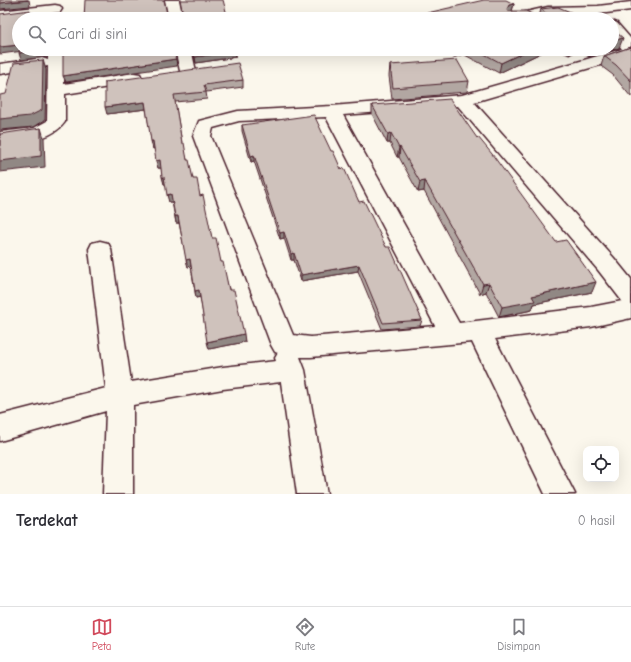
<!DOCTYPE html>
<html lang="id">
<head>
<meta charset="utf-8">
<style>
  body { margin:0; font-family:"Comic Neue",sans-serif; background:#f7f7f7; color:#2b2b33 }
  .controls { position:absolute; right:12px; bottom:12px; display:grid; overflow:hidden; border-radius:8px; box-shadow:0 4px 16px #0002 }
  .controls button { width:36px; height:36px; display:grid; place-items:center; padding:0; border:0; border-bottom:1px solid #e1e1e2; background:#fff; color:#2b2b33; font:20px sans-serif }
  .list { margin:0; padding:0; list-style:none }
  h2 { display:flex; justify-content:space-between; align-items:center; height:52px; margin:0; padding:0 16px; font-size:17px }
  h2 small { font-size:13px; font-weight:400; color:#7c7c81 }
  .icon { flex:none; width:22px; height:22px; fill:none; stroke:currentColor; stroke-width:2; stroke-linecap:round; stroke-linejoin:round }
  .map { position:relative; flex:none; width:631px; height:494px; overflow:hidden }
  .search { position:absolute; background:#fff; box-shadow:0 4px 16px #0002; left:12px; right:12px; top:12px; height:44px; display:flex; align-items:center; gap:10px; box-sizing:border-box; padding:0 14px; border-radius:22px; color:#7c7c81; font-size:15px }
  .sheet { height:112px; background:#fff }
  nav { display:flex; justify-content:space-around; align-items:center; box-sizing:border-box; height:56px; border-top:1px solid #e1e1e2; background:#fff; font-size:11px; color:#7c7c81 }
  nav a { display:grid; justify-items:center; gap:2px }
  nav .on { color:#d1495b }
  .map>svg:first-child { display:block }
</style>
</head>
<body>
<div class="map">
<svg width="631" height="494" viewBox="0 0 631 494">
  <rect width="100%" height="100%" fill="#fbf7ec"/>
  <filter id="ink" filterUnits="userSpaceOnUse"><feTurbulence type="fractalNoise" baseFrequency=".025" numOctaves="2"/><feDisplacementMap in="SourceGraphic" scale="8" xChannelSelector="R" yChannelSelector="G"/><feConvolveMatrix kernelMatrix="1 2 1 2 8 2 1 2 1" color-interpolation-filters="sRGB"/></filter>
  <g filter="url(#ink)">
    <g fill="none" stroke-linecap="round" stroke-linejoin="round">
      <g stroke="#4a1f2b" stroke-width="3">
        <path id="minor" d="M165 0H179L183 19H169Z
          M631 2V10L598 14 548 15 532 19H506L508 16 548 7 598 6Z
          M55 5 60 6 62 9 60 12 0 19V11Z
          M612 21 617 23 631 39V56L474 102 614 258 631 279V318L591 327 495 339 575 494H545L472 342 311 357H300L305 370 327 494H297L281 382 223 389 133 405V494H103L106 411 0 441V415L106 388 89 249 92 243 100 241 108 243 111 249 131 382 223 367 276 361 275 358 278 353 275 352 271 345 193 136 199 121 238 111 332 106 462 95 622 49 612 36ZM458 106 598 270 622 301 591 307 459 323 343 115ZM326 117 435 326 311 337 293 335 211 136 213 128 239 121Z
          M48 49H64V84L134 73 140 74 142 78 140 82 134 83 65 94V122C51 142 22 140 0 144V132L34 128 47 121 48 66 0 74V64L42 58 48 60Z
          M175 49H191L196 71 194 74 188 76 182 74 180 71Z
          M448 49H464L461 54 455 56 449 54 447 51Z"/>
      </g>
      <use href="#minor" fill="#fbf7ec" fill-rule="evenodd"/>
    </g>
    <path fill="#b2a7a2" stroke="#4a1f2b" d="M514 4 512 11 539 17 541 9 588 19H414V16Z
      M631 47V97L613 75 601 66 604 56Z
      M619 48 589 57 579 50 569 55 556 49H612Z
      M192 49H235L236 57 196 63Z
      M464 49H549L499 73 463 54Z
      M390 65 469 81 467 92 440 94V95L392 99 389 76Z
      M243 80V87L206 92 207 99 175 102 182 143 193 179 200 196 212 238 221 262 245 342 209 349 200 297 196 298 191 266 188 267 179 223H176L172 202H169L166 184H164L161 168H158L155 148 153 149 146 109 107 114 105 82Z
      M372 105 477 138 592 292 534 304 532 310 499 317 486 292 480 294 424 191 418 192 399 157H397L390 143H387L372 114Z
      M242 125 331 151 359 202 386 247 422 320 420 326 382 329 358 271 301 281 294 260H291L284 238 280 239 254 161 251 162 242 131Z"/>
    <path fill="#918884" stroke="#4a1f2b" d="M29 0 30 6 0 9V3Z
      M514 4 511 14 507 9 509 5Z
      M623 38 619 48 589 57 591 49H612V41Z
      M19 45V49H22L23 51 0 54V47Z
      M44 49H46V57L21 60 19 53Z
      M531 49H549L499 73 501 63Z
      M571 49H579L569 55Z
      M235 51 236 57 196 63 195 57Z
      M176 59 177 66 66 82 63 76Z
      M43 60 46 70 45 120 34 127 0 130V119Z
      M145 102 146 109 107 114 105 107Z
      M41 128 44 138 45 167 0 172V161Z
      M391 133 390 143H387L388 134Z
      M151 141H153L155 148 153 149Z
      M400 147 399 157H397L399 148Z
      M254 155V161L251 162V156Z
      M160 160 162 168H158L156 161Z
      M162 177H164L166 184H164Z
      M425 181 424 191 418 192 420 182Z
      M171 194 173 202H169L167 195Z
      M175 216H178L179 223H176Z
      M284 232V238L280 239V233Z
      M294 253V260H291V254Z
      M190 259 191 266 188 267 186 260Z
      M359 265 358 271 301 281V275Z
      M596 282 592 292 534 304 532 310 499 317 502 307 532 296Z
      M489 283 486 292 480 294 483 284Z
      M199 290 200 297 196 298 195 291Z
      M244 334 245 342 209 349 207 342Z"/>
    <path fill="#cfc2bc" stroke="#4a1f2b" d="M0 0H28L0 3Z
      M85 0H164L167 14H183L180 0H223L228 19H84Z
      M484 0H506L514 4 509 5 507 9 508 11H526L542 19H419L414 16Z
      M558 7 588 19H554L541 9Z
      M30 10 32 19H19V45L0 47V14Z
      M612 29 623 38 612 41Z
      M631 47V81L616 65 604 56Z
      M20 49H44V50L19 53Z
      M63 49H174L176 59 63 76Z
      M193 49H235V51L195 57Z
      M475 49H531L501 63Z
      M43 60 42 110 30 116 0 119V95L6 94 14 63Z
      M457 60 469 81 441 83 442 84 393 88 390 65Z
      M238 63 243 80 204 85 206 92 174 95 182 143H184L187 160H189L193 179H197L200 196 203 195 212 238H216L221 262H223L229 290H234L244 334 207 342 199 290 195 291 190 259 186 260 178 216H175L171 194 167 195 164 177H162L160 160 156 161 153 141H151L145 102 105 107V82Z
      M450 99 477 138 478 137 492 154 556 242 566 240 596 282 532 296 535 301 502 307 489 283 483 284 425 181 420 182 400 147 399 148 391 133 388 134 372 105Z
      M314 115 331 151H333L341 169 344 168 359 202 364 201 386 247H390L422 320 383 323 359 265 301 275 294 253 291 254 284 232 280 233 254 155 251 156 242 125Z
      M41 128V156L0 161V134Z"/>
  </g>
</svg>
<div class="controls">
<button><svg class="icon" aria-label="locate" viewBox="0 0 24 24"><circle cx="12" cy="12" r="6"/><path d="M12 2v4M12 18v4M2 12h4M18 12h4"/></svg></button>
</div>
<div class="search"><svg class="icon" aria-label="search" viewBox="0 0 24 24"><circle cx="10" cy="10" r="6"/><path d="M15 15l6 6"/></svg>Cari di sini</div>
</div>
<section class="sheet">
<h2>Terdekat<small>0 hasil</small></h2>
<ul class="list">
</ul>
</section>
<nav>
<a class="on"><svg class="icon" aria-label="map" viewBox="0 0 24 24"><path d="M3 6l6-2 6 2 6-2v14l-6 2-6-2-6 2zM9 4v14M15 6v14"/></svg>Peta</a>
<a><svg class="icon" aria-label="directions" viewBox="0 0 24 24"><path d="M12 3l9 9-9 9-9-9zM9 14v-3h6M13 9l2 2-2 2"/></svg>Rute</a>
<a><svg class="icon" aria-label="saved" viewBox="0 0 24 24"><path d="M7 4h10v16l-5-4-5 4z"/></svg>Disimpan</a>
</nav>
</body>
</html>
